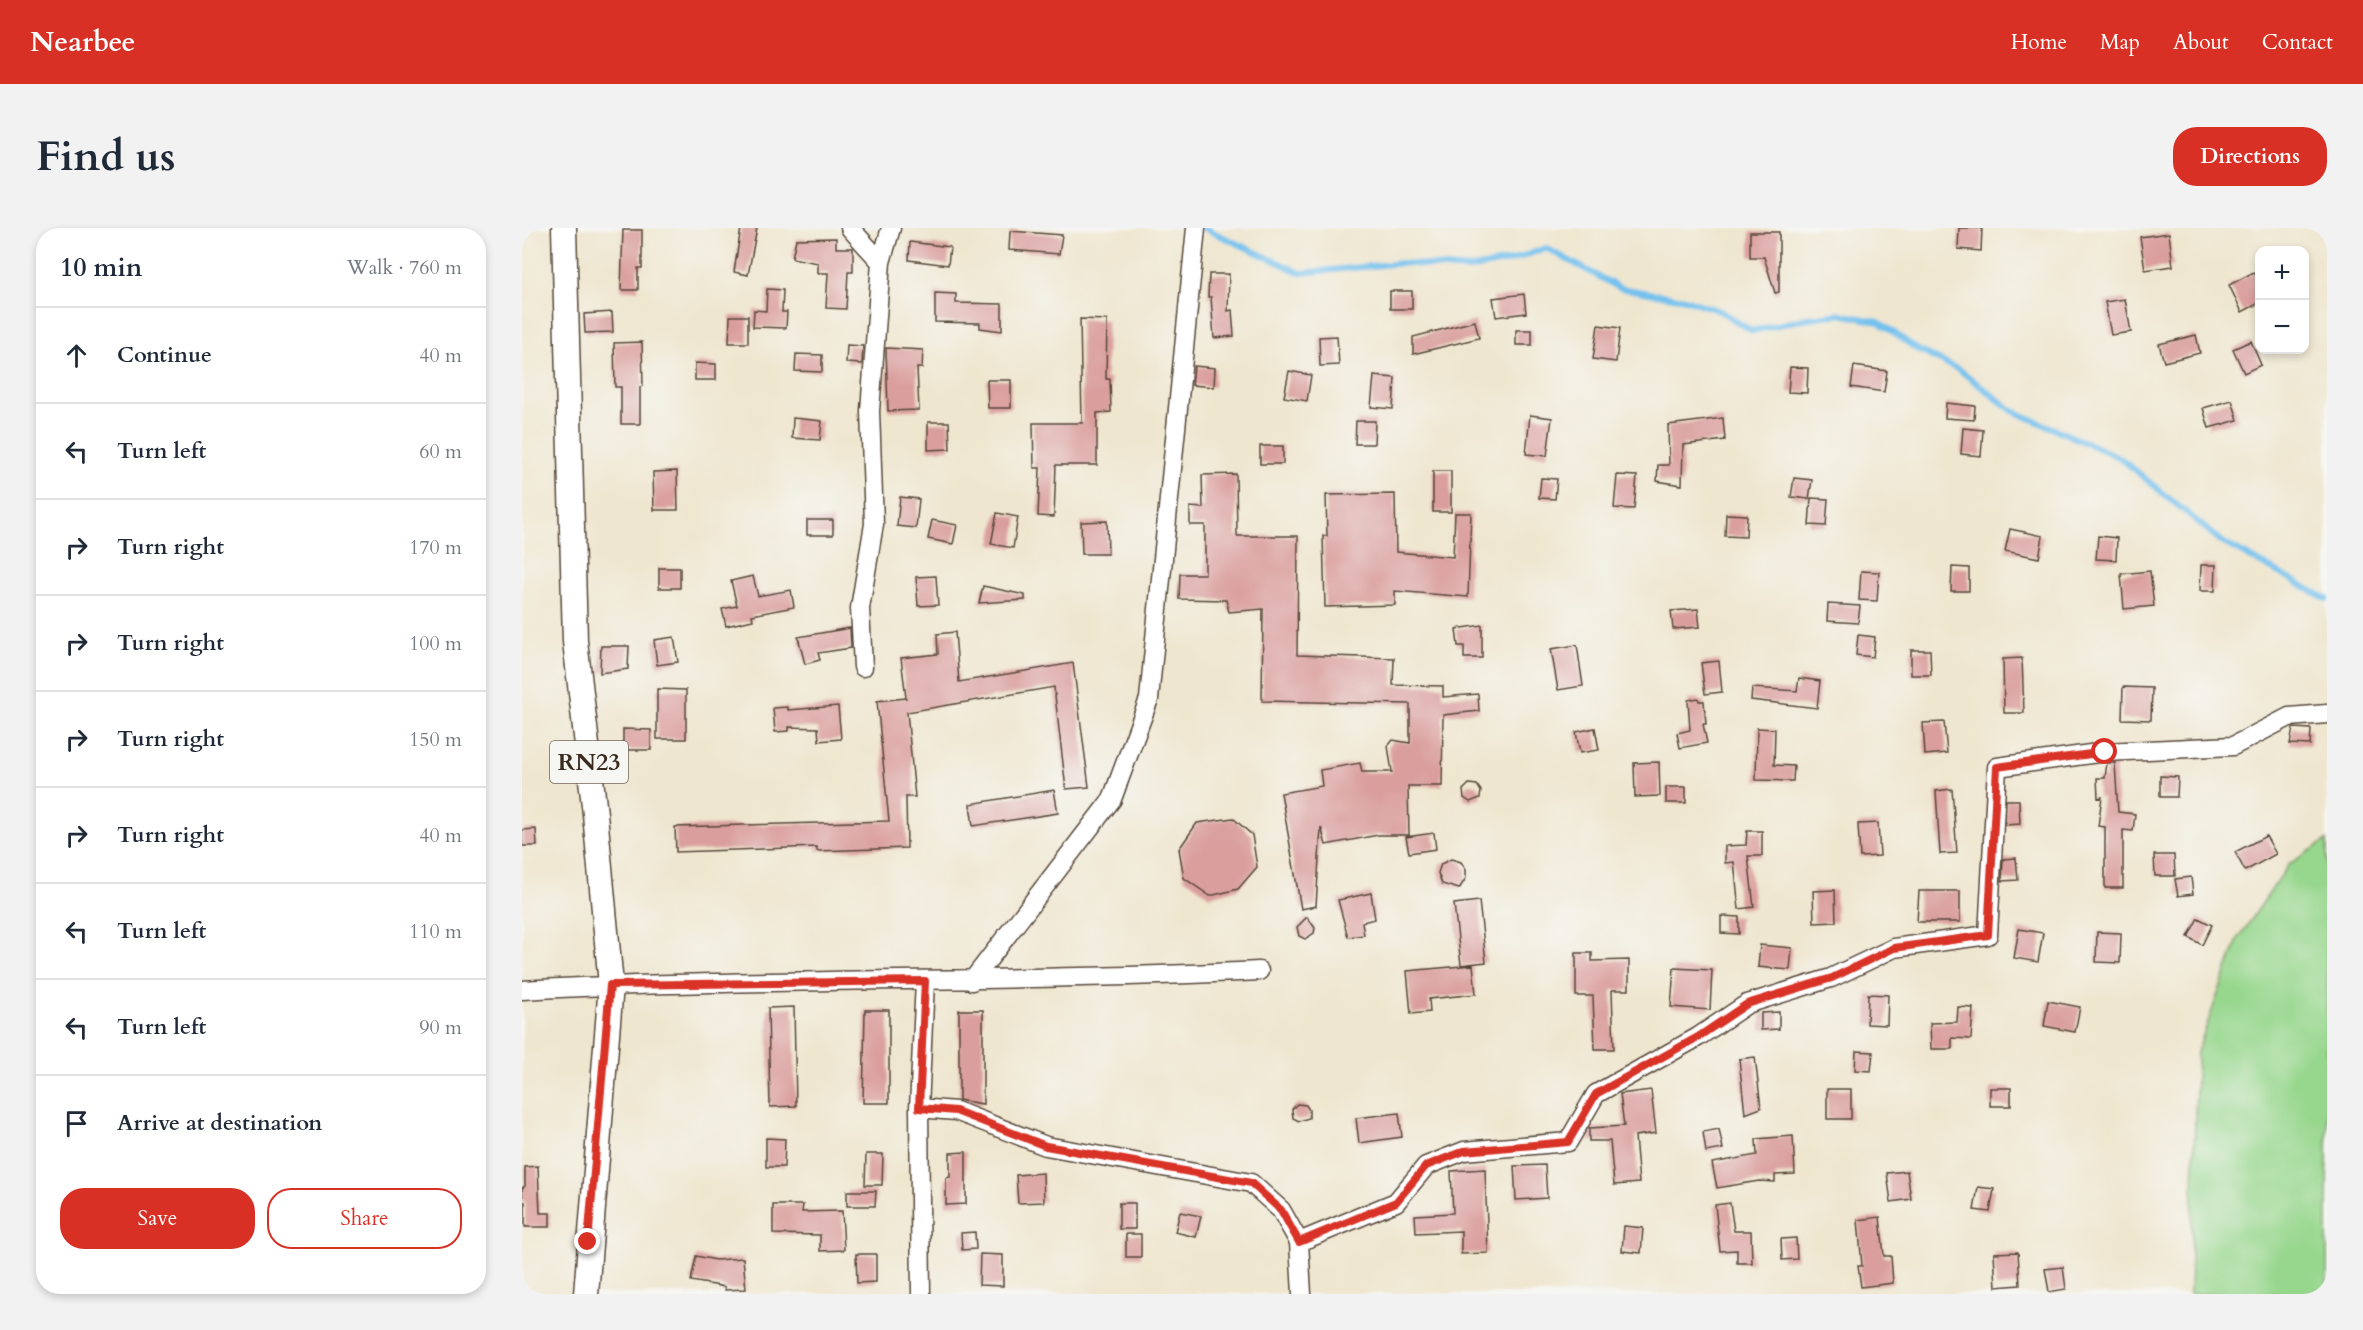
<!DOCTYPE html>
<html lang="en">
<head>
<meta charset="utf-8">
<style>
  body { margin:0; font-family:Cardo,serif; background:#f2f2f3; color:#1f2937 }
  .controls { position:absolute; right:18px; top:18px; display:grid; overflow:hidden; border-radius:12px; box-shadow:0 3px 9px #0003 }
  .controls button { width:54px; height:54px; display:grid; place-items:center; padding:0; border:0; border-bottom:2px solid #e0e1e3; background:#fff; color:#1f2937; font:30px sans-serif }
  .stop { position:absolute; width:18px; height:18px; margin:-14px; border:4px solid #d93025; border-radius:50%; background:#fff }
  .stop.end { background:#d93025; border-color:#fff; box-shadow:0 2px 6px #0008 }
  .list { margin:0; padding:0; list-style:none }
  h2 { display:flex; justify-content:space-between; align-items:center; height:78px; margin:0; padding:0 24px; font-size:26px }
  h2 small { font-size:20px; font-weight:400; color:#747a83 }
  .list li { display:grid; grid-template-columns:39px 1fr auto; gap:18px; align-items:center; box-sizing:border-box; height:96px; padding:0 24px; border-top:2px solid #e0e1e3 }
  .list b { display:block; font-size:22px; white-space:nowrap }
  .list em { font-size:20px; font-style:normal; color:#747a83 }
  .actions { display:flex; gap:12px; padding:18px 24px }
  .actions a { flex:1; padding:14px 0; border:2px solid #d93025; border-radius:24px; text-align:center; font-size:21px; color:#d93025 }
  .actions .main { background:#d93025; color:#fff }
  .icon { flex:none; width:33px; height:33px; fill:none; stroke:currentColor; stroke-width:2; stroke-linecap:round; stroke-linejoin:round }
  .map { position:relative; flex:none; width:1805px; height:1066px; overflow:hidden; border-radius:24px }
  header { display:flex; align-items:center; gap:36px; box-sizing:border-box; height:84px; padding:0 30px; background:#d93025; color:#fff }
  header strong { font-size:28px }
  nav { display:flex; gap:33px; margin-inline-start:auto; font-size:21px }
  .intro { display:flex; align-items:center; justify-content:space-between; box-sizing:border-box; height:144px; padding:0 36px }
  h1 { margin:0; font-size:42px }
  .button { padding:15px 27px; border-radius:24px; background:#d93025; color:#fff; font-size:21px; font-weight:700 }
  main { display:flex; gap:36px; padding:0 36px }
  aside { flex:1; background:#fff; border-radius:24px; box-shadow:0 3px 9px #0003 }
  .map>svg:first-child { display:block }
</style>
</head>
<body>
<header>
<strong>Nearbee</strong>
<nav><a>Home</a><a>Map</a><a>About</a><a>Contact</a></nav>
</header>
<div class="intro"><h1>Find us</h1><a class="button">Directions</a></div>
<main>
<aside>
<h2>10 min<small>Walk · 760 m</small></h2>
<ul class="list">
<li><svg class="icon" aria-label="ahead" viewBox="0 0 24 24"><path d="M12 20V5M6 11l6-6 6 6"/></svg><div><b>Continue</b></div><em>40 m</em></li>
<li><svg class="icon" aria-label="left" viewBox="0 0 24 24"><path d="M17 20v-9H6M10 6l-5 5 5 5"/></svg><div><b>Turn left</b></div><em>60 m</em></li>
<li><svg class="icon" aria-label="right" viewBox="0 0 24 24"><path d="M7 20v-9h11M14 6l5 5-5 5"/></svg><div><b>Turn right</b></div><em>170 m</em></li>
<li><svg class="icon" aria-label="right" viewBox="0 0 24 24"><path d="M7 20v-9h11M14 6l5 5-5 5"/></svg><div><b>Turn right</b></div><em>100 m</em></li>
<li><svg class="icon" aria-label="right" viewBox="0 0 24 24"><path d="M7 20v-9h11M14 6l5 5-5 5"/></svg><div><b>Turn right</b></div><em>150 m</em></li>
<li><svg class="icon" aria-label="right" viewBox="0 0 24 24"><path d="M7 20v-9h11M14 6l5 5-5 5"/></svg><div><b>Turn right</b></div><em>40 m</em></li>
<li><svg class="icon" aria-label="left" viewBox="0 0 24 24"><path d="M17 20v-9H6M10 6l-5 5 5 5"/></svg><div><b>Turn left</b></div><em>110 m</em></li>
<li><svg class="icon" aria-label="left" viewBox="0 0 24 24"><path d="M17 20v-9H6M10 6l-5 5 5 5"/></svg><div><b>Turn left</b></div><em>90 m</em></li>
<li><svg class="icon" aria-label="arrive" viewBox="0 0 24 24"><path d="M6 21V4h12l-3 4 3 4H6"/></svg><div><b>Arrive at destination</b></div></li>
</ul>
<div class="actions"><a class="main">Save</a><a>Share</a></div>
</aside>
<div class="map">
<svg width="1805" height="1066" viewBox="0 0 1805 1066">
  <rect width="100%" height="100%" fill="#f6f6f2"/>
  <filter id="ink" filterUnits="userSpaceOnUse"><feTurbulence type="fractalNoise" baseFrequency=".0167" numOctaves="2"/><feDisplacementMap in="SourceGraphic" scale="12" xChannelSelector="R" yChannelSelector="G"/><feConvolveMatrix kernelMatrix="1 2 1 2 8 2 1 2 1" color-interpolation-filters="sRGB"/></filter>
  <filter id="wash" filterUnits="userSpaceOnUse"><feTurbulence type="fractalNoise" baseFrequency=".008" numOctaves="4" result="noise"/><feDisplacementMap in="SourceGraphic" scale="24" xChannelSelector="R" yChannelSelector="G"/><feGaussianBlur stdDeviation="1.35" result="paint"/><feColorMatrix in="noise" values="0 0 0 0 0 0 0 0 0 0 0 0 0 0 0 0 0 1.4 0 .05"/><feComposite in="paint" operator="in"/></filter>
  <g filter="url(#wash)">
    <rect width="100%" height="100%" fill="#efe6cf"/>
    <path fill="#97d78d" stroke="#698056" stroke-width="1.5" d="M1805 612V1066H1668L1675 824 1716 711 1767 636Z"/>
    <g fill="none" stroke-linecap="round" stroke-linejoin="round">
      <path stroke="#74c1ee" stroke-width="6" d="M682 0 779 45 880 35 946 41 991 32 1024 20 1098 60 1163 71 1198 83 1230 103 1286 90 1319 86 1357 94 1396 122 1439 143 1491 183 1597 229 1700 314 1805 371"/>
    </g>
    <g id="blocks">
      <path fill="#da9f9d" d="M219 0H235L226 47 212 44Z
        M1437 0H1460L1459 23 1436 21Z
        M101 2H120V40H116V62H99Z
        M488 3 540 7 537 26 487 22Z
        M1228 4H1257V64L1253 65 1242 29H1228Z
        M1647 5 1651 38 1623 42 1618 9Z
        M314 10V20H331V44H326L324 81 304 80 306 45H296V35L270 30 274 11Z
        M388 14 428 19 426 37 387 32Z
        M1732 44 1737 53V75L1720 84 1707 57Z
        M687 46H707L706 83 710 82 712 108 692 110 689 69H686Z
        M245 61 261 62 260 84H265L264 100 231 99 232 82 244 83Z
        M868 63H890V81H868Z
        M413 65 434 66V75L480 76V103L458 100V95L413 94Z
        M1002 66 1004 85 974 89 971 70Z
        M1603 71 1609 104 1589 107 1583 74Z
        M90 84 91 104 63 105 62 86Z
        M208 88H226V115H207Z
        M558 91 585 92 584 151H588L589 184 575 185V237H534L532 289 516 288 518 240H512L511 195H560Z
        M953 93 957 110 891 126V109Z
        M1076 97 1098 100 1094 134 1071 131Z
        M994 102H1010V117H994Z
        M1674 107 1678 125 1642 134 1637 116Z
        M815 108 817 137 798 138 797 109Z
        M1729 113 1739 137 1722 145 1711 121Z
        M120 114 121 158 118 159V196H99V159H93L92 115Z
        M325 117 341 118 340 136 324 135Z
        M364 120 401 122 400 140H395L397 182 366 183Z
        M274 126 300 127V144L273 143Z
        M173 135 194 136V152H173Z
        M672 138 693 140 692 159 670 157Z
        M1332 138 1365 143 1362 164 1329 159Z
        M1268 139 1286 140 1285 165 1266 164Z
        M767 143 789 147 785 173 762 169Z
        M852 148 873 150 871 181 849 179Z
        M465 152H489V180H466Z
        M1710 172 1716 192 1687 200 1681 180Z
        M1424 175 1453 178 1452 192 1423 190Z
        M1008 187 1030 190 1025 228 1004 226Z
        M271 190 300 193 298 212 270 210Z
        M1201 190 1203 212 1161 217 1160 257 1135 253 1136 237H1147L1146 197Z
        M834 193H853L852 216H833Z
        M406 194H427L428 221 406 222Z
        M1441 200 1461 202 1459 228 1439 226Z
        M738 218H761V236H738Z
        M155 243 156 282H132L131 244Z
        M911 243H929V284H911Z
        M714 246 715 308H776L775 427 872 430 871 457 921 458V469L956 466 957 483 921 487 920 558H886L887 607H856L804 617 799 599 794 678 779 681 759 565 800 558 798 542 838 535 840 544H870L866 518 871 512 888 515V476L740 473 741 381 707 384 704 372 657 371 658 346H683V297H668V279L681 280 680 247Z
        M1095 247 1115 248 1112 281 1092 280Z
        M1019 250 1035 251 1033 271 1017 270Z
        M1272 250 1290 252 1287 271 1269 269Z
        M873 266 874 324 931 329 933 285H949L946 369 873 363V377L803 379 801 308H805L804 267Z
        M378 269 397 271 394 300 375 298Z
        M1289 270 1306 271 1304 298 1287 297Z
        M475 285 496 289 491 320 469 316Z
        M1204 286 1225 287 1224 309 1203 308Z
        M285 292H311V307H285Z
        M410 292 435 297 431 316 406 311Z
        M585 293 586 326H560L559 294Z
        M1488 301 1521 308 1517 330 1483 323Z
        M1576 308 1595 310 1594 332 1574 331Z
        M1679 337H1694L1693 363H1678Z
        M1430 339 1447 340V363H1429Z
        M137 340H158V360H137Z
        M1339 343 1357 344 1355 373 1337 372Z
        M1628 343 1632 378 1602 381 1599 346Z
        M231 348 236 368 269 362 272 379 230 387 231 392 204 398 200 381 215 378 209 353Z
        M414 348 416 377 396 378 394 349Z
        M461 358 503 367V372L457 375Z
        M1306 376 1338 378 1336 395 1305 393Z
        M1176 381 1178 399 1151 401 1149 383Z
        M960 397V430H942V418H936L934 401Z
        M328 400 329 420 296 425 298 432 283 436 276 409Z
        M433 404 437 454 551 435 567 559 544 561 532 459 385 484 393 569H384L385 620 295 623V619L154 624 153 599 367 593 355 473 384 470 379 430 416 426 415 406Z
        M1336 407 1353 409 1351 429 1334 427Z
        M152 409 156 434 135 437 132 412Z
        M1055 417 1061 458 1036 462 1029 421Z
        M79 418H107L106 441 78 445Z
        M1389 422H1408L1409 447H1389Z
        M1500 430 1502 485H1482L1481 431Z
        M1197 433 1200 464 1183 466 1179 435Z
        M1277 450 1298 453 1295 480 1229 472 1230 460 1275 463Z
        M1601 459 1630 460 1629 492 1600 491Z
        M135 461 164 462V511H135Z
        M1176 470 1177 473H1182L1184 496H1181L1185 515 1158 520 1155 505 1168 502 1166 472Z
        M316 478 319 511 297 513 296 500 267 499V503L253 504 251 480 266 479V482Z
        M1422 494 1425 525 1403 527 1401 495Z
        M1073 500 1077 522 1058 525 1054 504Z
        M1235 500 1253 501 1252 537 1272 538 1271 553 1234 552Z
        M1771 500 1789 501 1788 517 1768 516Z
        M101 501 129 502V522H101Z
        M1137 534 1138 568 1113 569 1112 535Z
        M1585 535H1593L1596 584 1613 586 1611 603 1601 602V660H1583V599L1576 598 1580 569 1576 570 1575 550H1583Z
        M1638 548 1656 549 1655 569H1638Z
        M947 556 955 557 959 563 958 570 948 574 942 570 941 562Z
        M1144 559H1164V575H1144Z
        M1430 561 1435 625 1418 626 1414 563Z
        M532 562 536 585 451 598 448 576Z
        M1484 572H1497L1498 596 1483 597Z
        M711 590 730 607 735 639 716 661 688 668 662 650 657 621 675 595Z
        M1356 595 1358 628 1338 629 1336 596Z
        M14 601 15 618H0V602Z
        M1225 603H1240V628H1226L1232 679 1217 681 1212 634 1203 635V618L1224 617Z
        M912 605 914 621 887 625 884 609Z
        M1744 608 1754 626 1723 643 1713 624Z
        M1632 627H1652L1653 648H1633Z
        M1494 630 1496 652 1480 653 1481 631Z
        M929 631 939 634 944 642V650L937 661 920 656 916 645 919 636Z
        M1669 649 1671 666 1656 668 1653 651Z
        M1313 662 1314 694 1292 695 1291 663Z
        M1397 663H1438V694H1395Z
        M849 665 853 691 840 694 842 707 826 709 816 672Z
        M957 673 964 734 939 737 932 676Z
        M1199 688 1217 689V706L1199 705Z
        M785 689 793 700 792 705 783 711 777 708 775 699Z
        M1676 690 1690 697 1680 717 1666 709Z
        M1497 701 1521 705 1516 734 1492 730Z
        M1575 704 1599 705 1598 735 1574 734Z
        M1238 717 1270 720 1268 742 1236 739Z
        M1054 725H1070V733L1107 732V762H1090L1092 821H1073L1071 768H1054Z
        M951 737 954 766 907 771 908 784 889 786 885 743Z
        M1152 740 1190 742 1188 782 1149 779Z
        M1346 766 1366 767 1365 797 1345 796Z
        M1526 773 1558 779 1553 804 1522 798Z
        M272 779 274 878 248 879 246 780Z
        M1436 779 1451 780 1449 811 1430 810V821H1409L1408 795 1435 794Z
        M343 782H367V875H341Z
        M437 782H461V876L437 872Z
        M1257 784V801L1239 802V785Z
        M1334 823 1351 824 1349 843 1333 842Z
        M1233 829 1239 880 1223 886 1217 831Z
        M1468 860H1489V878H1468Z
        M1305 861H1329V891H1305Z
        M1129 862 1134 905 1113 908 1117 955 1092 957 1088 913H1067V900L1102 898 1098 866Z
        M775 876 784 877 787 882V890L777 893 771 890 770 881Z
        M877 885 880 909 837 915 834 890Z
        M1197 901 1201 921 1184 924 1181 904Z
        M1271 908 1273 946 1253 947V954L1237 953 1195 960 1190 935 1235 927 1234 911Z
        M244 910 263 911 262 939H244Z
        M444 924V976L424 977V950L428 949V925Z
        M344 926H361L360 957H343Z
        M1023 937 1025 970 994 972 992 938Z
        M16 938 18 985H28V999H3V974H1L0 960 3 958V939Z
        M963 941 966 1025 939 1026V1003L894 1005 893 987 931 985 929 943Z
        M1385 943 1389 971 1369 974 1365 945Z
        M521 945 522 974 496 975 494 947Z
        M1456 959 1472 961 1468 984 1452 982Z
        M325 963H354L353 978H325Z
        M597 975H613V1001H597Z
        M1208 975 1212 1003H1229L1230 1035H1215V1022L1198 1023 1193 977Z
        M251 977H281L280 984 320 983 322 1022 298 1023V1007L251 1006Z
        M658 984 679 988 674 1009 653 1004Z
        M1358 989 1362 1028H1369L1371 1055 1339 1059 1336 1038H1340L1336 992Z
        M1102 998 1121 1000 1119 1025 1100 1023Z
        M453 1004 454 1021 440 1022 439 1005Z
        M604 1006H619V1029H604Z
        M1274 1010 1275 1031 1260 1032 1259 1011Z
        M1496 1024 1498 1057 1474 1059 1472 1025Z
        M334 1026H354V1054L335 1055Z
        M458 1026 481 1027V1058L457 1057Z
        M174 1028 194 1032 221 1030 224 1061 203 1062V1059L169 1053Z
        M1541 1039 1544 1061 1527 1064 1523 1041Z"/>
    </g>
  </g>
  <g filter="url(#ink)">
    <use href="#blocks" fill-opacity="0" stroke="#564639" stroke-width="1.5"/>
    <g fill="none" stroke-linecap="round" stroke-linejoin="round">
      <g stroke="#564639" stroke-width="21">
        <path id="minor" d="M328 0 359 34
          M341 439 338 380 352 296 348 183 359 34 369 0
          M450 753 590 571 627 471 674 0
          M0 762C246 749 492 755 737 743
          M397 880 434 883 524 918 729 955 759 982 777 1014 780 1066
          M777 1014 874 974 904 938 942 923 1046 914 1074 866 1176 809 1225 776 1309 750 1372 720 1466 707 1475 539 1583 524 1711 518 1767 489 1805 486
          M399 1066 397 880 403 753"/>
      </g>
      <g stroke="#564639" stroke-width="27">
        <path id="major" d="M42 0 53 413 73 586 89 757 64 1066"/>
      </g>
      <use href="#minor" stroke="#fff" stroke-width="18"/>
      <use href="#major" stroke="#fff" stroke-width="24"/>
    </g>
  </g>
  <g fill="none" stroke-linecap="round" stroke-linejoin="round" filter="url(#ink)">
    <path stroke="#d93025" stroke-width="8" d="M66 1014 88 757 403 753 397 880 434 883 524 918 729 955 759 982 777 1014 874 974 904 938 942 923 1046 914 1074 866 1176 809 1225 776 1310 750 1372 720 1466 707 1475 539 1583 524"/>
  </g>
  <g text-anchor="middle" stroke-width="4.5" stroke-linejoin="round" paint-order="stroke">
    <rect fill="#f6f6f2" stroke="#73675e" stroke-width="1.5" x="28" y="513" width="78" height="42" rx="4.5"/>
    <g font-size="24" font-weight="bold" fill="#3b2a1e">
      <text x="67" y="542">RN23</text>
    </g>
  </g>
</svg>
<div class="controls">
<button>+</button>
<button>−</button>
</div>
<div class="stop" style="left:1583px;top:524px"></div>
<div class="stop end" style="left:66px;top:1014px"></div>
</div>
</main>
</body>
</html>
